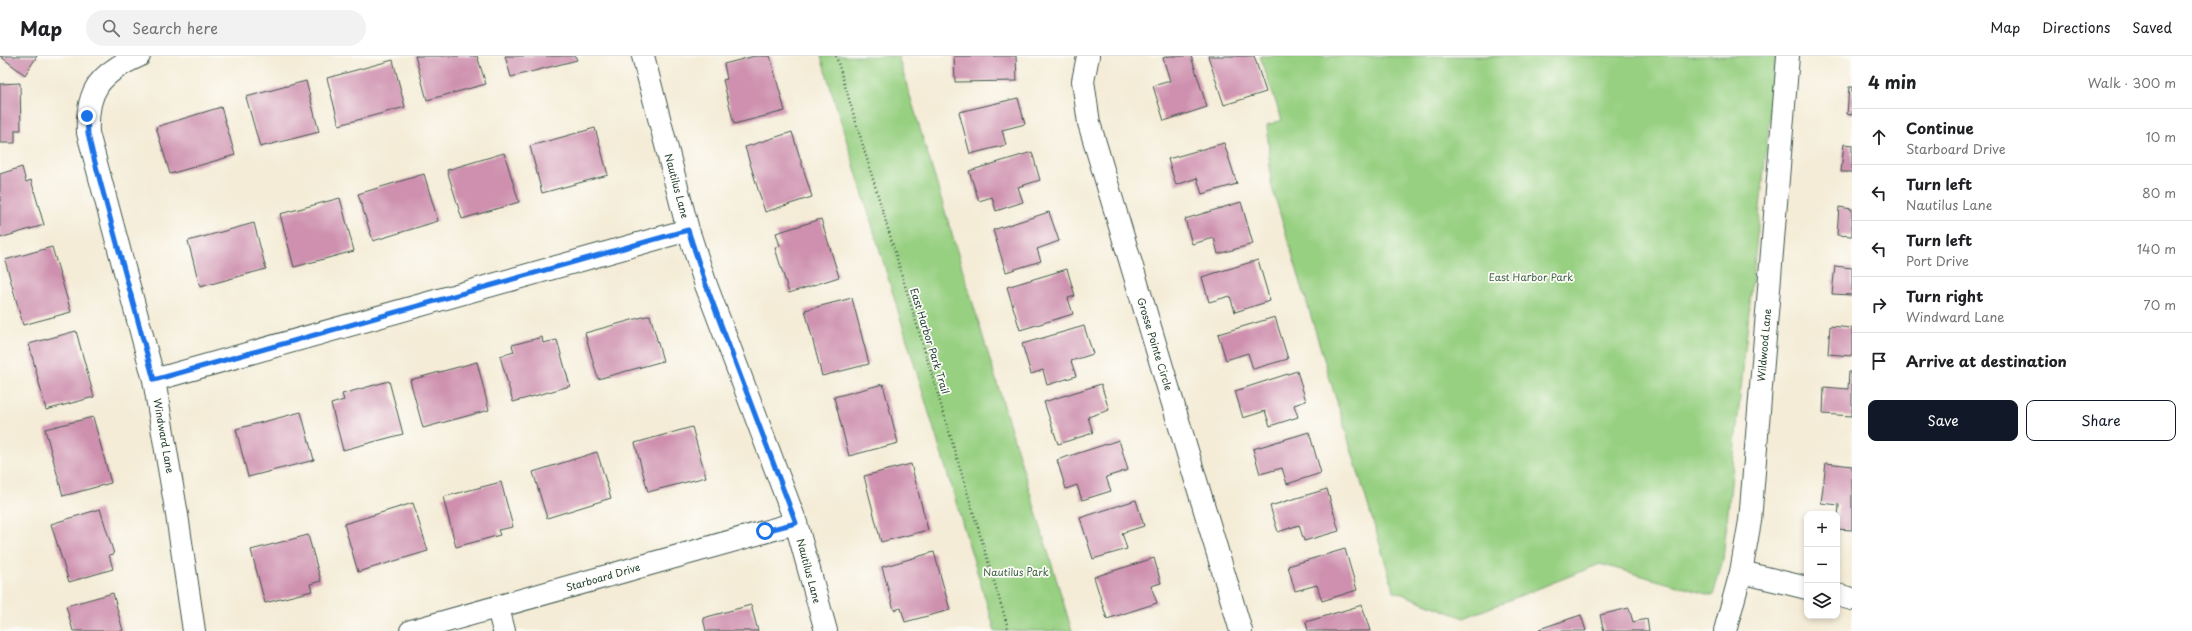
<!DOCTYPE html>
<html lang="en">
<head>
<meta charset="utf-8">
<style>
  body { margin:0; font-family:"Playpen Sans",sans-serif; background:#f2f2f2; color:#202124 }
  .controls { position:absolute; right:12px; bottom:12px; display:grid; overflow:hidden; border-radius:8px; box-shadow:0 2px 6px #0003 }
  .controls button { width:36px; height:36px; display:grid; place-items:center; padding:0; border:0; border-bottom:1px solid #e0e0e0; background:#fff; color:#202124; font:20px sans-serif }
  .stop { position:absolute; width:12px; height:12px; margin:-9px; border:3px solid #1a73e8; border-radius:50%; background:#fff }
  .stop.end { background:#1a73e8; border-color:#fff; box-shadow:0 1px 4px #0008 }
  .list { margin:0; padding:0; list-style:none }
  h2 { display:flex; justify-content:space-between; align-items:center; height:52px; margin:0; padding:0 16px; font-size:17px }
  h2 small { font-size:13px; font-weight:400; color:#757577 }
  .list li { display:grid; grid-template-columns:26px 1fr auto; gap:12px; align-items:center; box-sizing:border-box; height:56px; padding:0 16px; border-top:1px solid #e0e0e0 }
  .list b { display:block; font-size:15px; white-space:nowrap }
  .list p { margin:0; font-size:13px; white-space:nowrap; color:#757577 }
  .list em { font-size:13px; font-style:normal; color:#757577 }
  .actions { display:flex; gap:8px; padding:12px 16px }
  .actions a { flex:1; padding:9px 0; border:1px solid #111827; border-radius:8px; text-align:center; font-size:14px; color:#111827 }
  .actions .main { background:#111827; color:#fff }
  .icon { flex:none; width:22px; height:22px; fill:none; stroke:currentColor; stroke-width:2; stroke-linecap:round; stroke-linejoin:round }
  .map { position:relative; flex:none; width:1852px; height:575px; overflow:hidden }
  header { display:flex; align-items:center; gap:24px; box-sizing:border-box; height:56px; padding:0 20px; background:#fff; border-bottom:1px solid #e0e0e0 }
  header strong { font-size:19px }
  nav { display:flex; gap:22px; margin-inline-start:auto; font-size:14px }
  .search { width:280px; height:36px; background:#f2f2f2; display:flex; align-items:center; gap:10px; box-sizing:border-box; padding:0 14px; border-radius:22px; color:#757577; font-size:15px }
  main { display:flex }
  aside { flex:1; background:#fff }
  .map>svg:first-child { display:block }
</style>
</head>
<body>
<header>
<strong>Map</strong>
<div class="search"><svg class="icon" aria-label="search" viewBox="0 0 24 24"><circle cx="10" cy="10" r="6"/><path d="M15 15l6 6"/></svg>Search here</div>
<nav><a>Map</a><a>Directions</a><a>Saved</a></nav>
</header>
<main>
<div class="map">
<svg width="1852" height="575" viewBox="0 0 1852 575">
  <rect width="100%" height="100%" fill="#fdfcf7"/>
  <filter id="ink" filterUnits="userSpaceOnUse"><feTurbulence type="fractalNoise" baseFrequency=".025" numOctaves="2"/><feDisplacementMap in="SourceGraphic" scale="8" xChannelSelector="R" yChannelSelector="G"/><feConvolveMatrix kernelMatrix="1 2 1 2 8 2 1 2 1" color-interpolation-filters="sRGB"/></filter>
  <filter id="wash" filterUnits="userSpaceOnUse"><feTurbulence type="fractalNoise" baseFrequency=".012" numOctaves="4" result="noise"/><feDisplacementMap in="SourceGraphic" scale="16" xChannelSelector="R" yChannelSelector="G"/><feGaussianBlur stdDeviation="0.9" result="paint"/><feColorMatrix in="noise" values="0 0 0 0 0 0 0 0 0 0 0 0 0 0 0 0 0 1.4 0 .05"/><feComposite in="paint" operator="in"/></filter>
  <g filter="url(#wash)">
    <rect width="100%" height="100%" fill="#f4ecd7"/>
    <path fill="#98d082" stroke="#5c865b" d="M821 0H898L1072 575H995Z
      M1260 0H1776L1723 503 1713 540 1600 508 1464 562 1394 535 1271 128 1267 69 1282 64Z"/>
    <g id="blocks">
      <path fill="#ce90ae" d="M0 0H37L25 19Z
        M415 0H477L486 28 427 44Z
        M505 0H575L577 4 511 21Z
        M755 0H770L785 55 734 68 723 24 727 23 724 8Z
        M954 0H1016L1017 25 955 26Z
        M1170 0H1191L1207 51 1164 65 1153 30 1170 25 1163 2Z
        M1208 0H1254L1266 36 1224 49Z
        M393 4 405 51 339 69 327 22Z
        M306 25 319 76 260 91 246 41Z
        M20 27 21 74H15V87H0V28Z
        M1849 31H1852V59L1847 58Z
        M1018 42 1025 68 1002 74 1006 89 970 98 959 56Z
        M221 51 235 99 170 118 156 71Z
        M595 72 608 119 542 137 530 90Z
        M792 76 812 141 765 156 745 91Z
        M1224 87 1237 128 1202 138 1197 122 1176 129 1168 103Z
        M1844 88 1852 89V116H1841Z
        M1032 96 1040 124 1018 131 1023 146 996 155 992 141 979 145 969 115Z
        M504 97 519 146 462 163 447 114Z
        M22 111 26 126 31 124 44 169 0 182V118Z
        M424 118 438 165 373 185 358 138Z
        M340 142 354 195 294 211 280 158Z
        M1241 146 1253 188 1218 198 1214 182 1192 188 1185 163Z
        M1839 151 1852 153V180L1837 179Z
        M1049 156 1059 185 1037 193 1041 205 1006 216 993 174Z
        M821 163 839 221 789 237 775 192 780 190 776 177Z
        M254 167 266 213 200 231 188 185Z
        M52 191 71 256 23 269 5 204Z
        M1258 204 1270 245 1235 256 1230 240 1209 246 1202 221Z
        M1835 210 1852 212V239L1832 238Z
        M1067 213 1075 240 1068 242 1073 258 1020 274 1007 231Z
        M852 242 869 308 822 320 805 254Z
        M650 259 663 305 598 323 585 277Z
        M1275 261 1288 303 1253 313 1248 297 1226 304 1218 278Z
        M1084 270 1093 298 1071 305 1076 320 1047 329 1043 314 1031 318 1022 288Z
        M1830 270 1852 272V300L1828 298Z
        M76 275 94 341 46 354 29 288Z
        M542 281 543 287 557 284 570 330 513 346 500 300 514 296 512 289Z
        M477 306 489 354 423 372 410 324Z
        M1297 315 1306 345 1294 349 1298 361 1270 370 1265 355 1243 362 1235 335Z
        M1849 316H1852V360L1823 358 1824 331 1848 333Z
        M389 325 403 378 343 394 331 348 344 344 342 338Z
        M883 328 898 387 849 400 834 341Z
        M1101 328 1109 354 1088 361 1093 377 1058 388 1044 346Z
        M301 356 314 404 248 421 236 373Z
        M93 361 111 427 63 440 45 373Z
        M692 371 706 421 648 436 635 387Z
        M1309 376 1321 417 1287 428 1282 412 1260 418 1253 393Z
        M1119 384 1128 414 1106 421 1111 435 1082 444 1077 429 1066 433 1057 404Z
        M597 396 611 442 547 462 533 416Z
        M1826 407 1852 410V474L1837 473 1839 449 1821 447Z
        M911 408 928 474 881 486 864 420Z
        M501 426 513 471 498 474 500 479 456 491 443 441Z
        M1327 433 1339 475 1304 485 1299 469 1278 476 1270 450Z
        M1136 444 1144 470 1122 477 1127 493 1093 503 1080 462Z
        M413 447 428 495 358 516 344 468Z
        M100 453 114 498 109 499 113 513 69 526 51 468Z
        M308 479 321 525 310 528 312 535 265 547 251 494Z
        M1345 493 1357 534 1322 545 1317 529 1295 535 1288 510Z
        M934 496 950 554 905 566 901 552 894 554 882 511Z
        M1154 502 1161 527 1151 530 1157 547 1107 563 1094 521Z
        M113 537 123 575H73L66 550Z
        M751 549 758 575H706L703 562Z
        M1362 549 1370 575H1308L1306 566Z
        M1629 552 1633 566 1647 563 1649 575H1604L1600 559Z
        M1581 559 1586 575H1540L1539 573Z"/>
    </g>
  </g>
  <g filter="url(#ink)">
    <use href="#blocks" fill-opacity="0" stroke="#3f574c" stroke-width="1"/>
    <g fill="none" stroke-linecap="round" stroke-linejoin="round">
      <g stroke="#3f574c" stroke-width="24">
        <path id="minor" d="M139 0C100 17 86 34 88 77L154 324 177 459 194 575
          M643 0 688 174 706 229 796 467 826 575
          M1088 0 1083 25 1089 67 1241 575
          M154 324 688 174
          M1741 516 1807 532
          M1837 539 1852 543
          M498 552 504 575
          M411 575 796 467
          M1725 575 1741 516 1750 465 1788 0"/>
      </g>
      <path stroke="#3f574c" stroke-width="2.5" stroke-dasharray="1 3" stroke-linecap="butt" d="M836 0 1009 575"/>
      <use href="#minor" stroke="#fff" stroke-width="22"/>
    </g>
  </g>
  <g fill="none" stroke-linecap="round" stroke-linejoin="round" filter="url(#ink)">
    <path stroke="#1a73e8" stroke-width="5" d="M87 60 88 78 93 99 154 324 688 174 706 229 796 467 765 475"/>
  </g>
  <g text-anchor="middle" stroke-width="3.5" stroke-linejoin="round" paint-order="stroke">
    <g font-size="10" fill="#1f3d34" stroke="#fdfcf7">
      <text transform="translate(677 130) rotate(75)" y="4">Nautilus Lane</text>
      <text transform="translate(930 285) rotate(73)" y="4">East Harbor Park Trail</text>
      <text transform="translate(1155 288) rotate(73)" y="4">Grosse Pointe Circle</text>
      <text transform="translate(1764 289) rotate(-85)" y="4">Wildwood Lane</text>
      <text transform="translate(164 380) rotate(80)" y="4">Windward Lane</text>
      <text transform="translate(809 515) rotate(75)" y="4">Nautilus Lane</text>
      <text transform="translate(603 521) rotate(-16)" y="4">Starboard Drive</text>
    </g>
    <g font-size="10" fill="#3d6248" stroke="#fdfcf7">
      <text x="1531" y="225">East Harbor Park</text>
      <text x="1016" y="520">Nautilus Park</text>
    </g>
  </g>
</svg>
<div class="controls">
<button>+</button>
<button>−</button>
<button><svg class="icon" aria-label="layers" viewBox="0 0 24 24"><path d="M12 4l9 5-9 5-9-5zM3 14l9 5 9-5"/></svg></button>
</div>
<div class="stop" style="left:765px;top:475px"></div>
<div class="stop end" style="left:87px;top:60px"></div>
</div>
<aside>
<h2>4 min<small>Walk · 300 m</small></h2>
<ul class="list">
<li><svg class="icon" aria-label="ahead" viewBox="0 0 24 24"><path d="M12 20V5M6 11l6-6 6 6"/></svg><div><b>Continue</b><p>Starboard Drive</p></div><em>10 m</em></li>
<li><svg class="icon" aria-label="left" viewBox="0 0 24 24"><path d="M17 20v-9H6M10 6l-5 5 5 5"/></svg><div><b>Turn left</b><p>Nautilus Lane</p></div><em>80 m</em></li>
<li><svg class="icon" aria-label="left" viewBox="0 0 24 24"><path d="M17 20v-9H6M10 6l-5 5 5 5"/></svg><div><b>Turn left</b><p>Port Drive</p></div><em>140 m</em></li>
<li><svg class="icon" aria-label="right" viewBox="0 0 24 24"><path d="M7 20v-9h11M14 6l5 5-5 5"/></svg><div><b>Turn right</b><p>Windward Lane</p></div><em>70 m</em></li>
<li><svg class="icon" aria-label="arrive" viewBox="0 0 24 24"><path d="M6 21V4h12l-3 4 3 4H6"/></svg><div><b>Arrive at destination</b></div></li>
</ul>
<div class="actions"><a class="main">Save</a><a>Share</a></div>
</aside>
</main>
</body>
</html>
